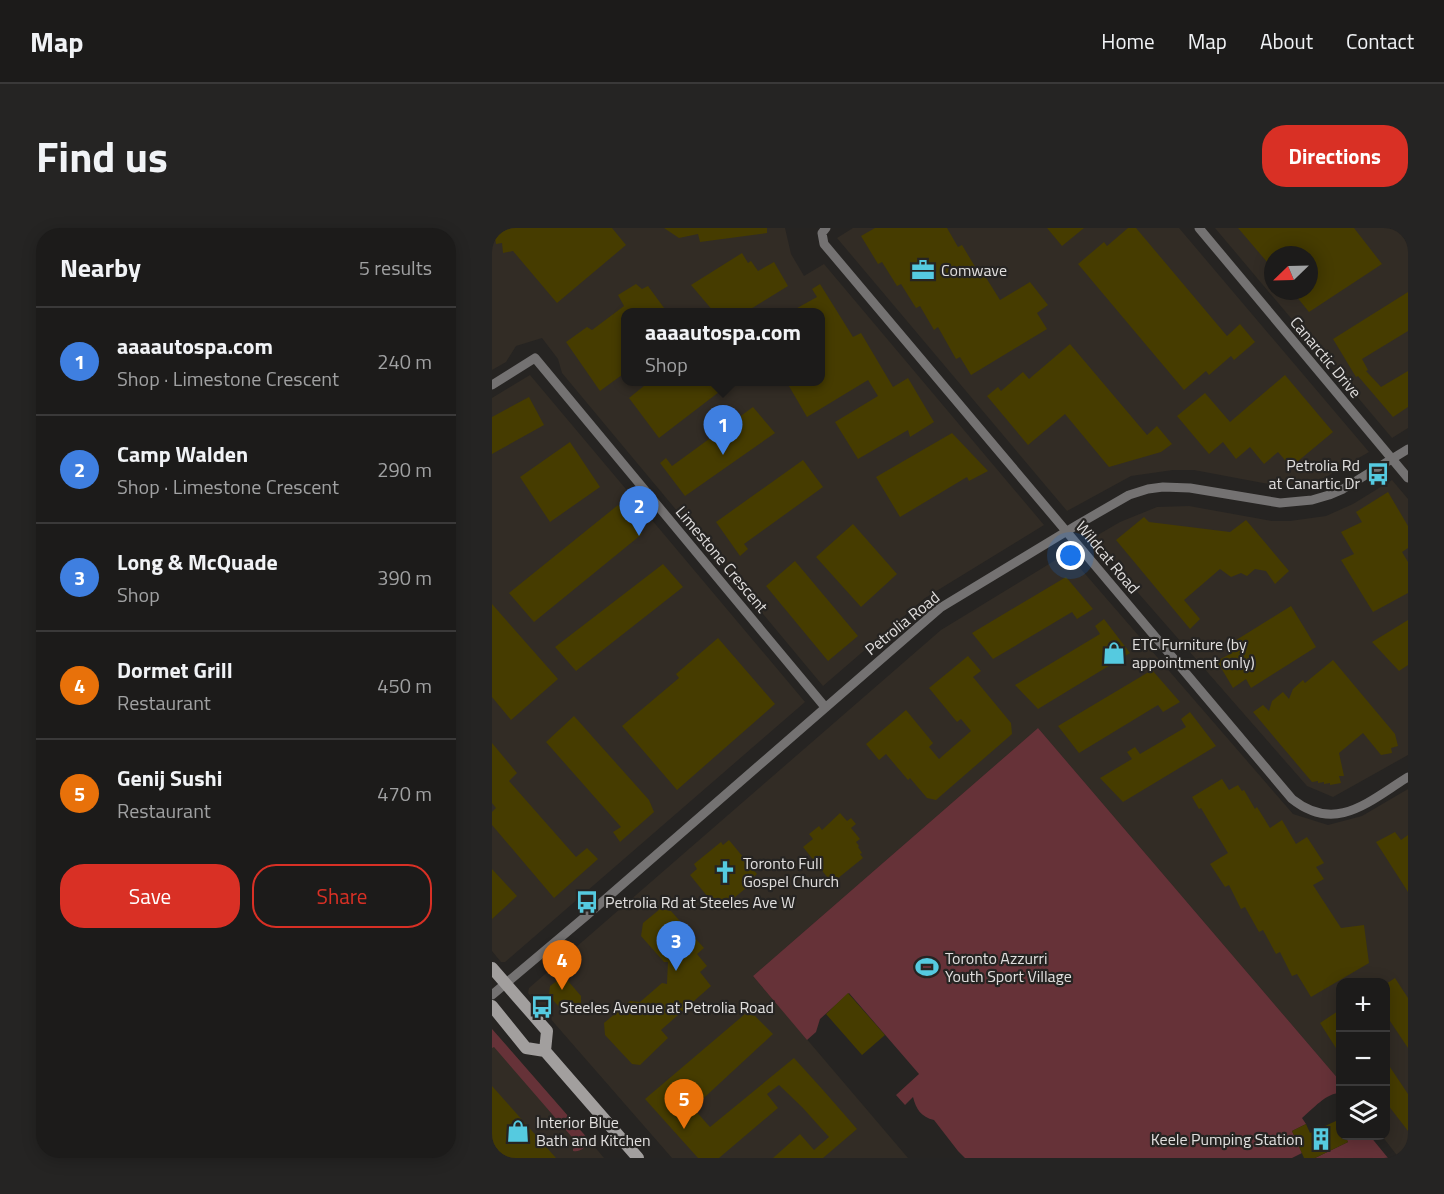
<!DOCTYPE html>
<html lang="en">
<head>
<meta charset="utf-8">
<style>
  body { margin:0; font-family:"Titillium Web",sans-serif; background:#252423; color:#f1f3f6 }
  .controls { position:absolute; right:18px; bottom:18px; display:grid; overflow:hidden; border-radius:12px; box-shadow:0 3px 15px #0003 }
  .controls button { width:54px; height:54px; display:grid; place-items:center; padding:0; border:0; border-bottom:2px solid #3a3939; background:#1c1b1a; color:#f1f3f6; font:30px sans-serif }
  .compass { position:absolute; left:772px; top:18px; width:54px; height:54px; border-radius:50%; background:#1c1b1a; box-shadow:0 3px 15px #0003; rotate:247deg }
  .you { position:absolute; left:579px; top:328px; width:21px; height:21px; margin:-15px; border:4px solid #fff; border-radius:50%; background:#1a73e8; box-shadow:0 0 0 9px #1a73e833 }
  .badge { display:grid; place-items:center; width:39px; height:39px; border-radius:50%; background:#d93025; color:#fff; font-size:20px; font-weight:700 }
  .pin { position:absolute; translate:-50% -50px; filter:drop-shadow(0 2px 3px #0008) }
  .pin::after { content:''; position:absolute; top:32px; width:21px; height:18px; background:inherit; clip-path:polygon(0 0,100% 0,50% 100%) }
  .popup { position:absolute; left:129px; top:80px; width:204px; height:78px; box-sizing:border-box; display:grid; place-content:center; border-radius:12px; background:#1c1b1a; filter:drop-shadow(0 2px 4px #0005); font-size:20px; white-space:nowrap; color:#a0a1a2 }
  .popup b { font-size:22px; color:#f1f3f6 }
  .popup::after { content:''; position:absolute; left:50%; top:100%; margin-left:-12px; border:12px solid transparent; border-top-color:#1c1b1a }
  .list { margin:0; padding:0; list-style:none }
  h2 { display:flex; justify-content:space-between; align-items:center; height:78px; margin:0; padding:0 24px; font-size:26px }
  h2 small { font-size:20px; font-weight:400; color:#a0a1a2 }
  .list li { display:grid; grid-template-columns:39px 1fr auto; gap:18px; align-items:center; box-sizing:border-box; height:108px; padding:0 24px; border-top:2px solid #3a3939 }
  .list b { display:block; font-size:22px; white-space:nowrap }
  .list p { margin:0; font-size:20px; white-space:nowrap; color:#a0a1a2 }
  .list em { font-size:20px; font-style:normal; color:#a0a1a2 }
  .actions { display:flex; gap:12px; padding:18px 24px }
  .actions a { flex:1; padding:14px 0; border:2px solid #d93025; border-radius:24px; text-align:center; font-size:21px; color:#d93025 }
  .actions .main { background:#d93025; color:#fff }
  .icon { flex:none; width:33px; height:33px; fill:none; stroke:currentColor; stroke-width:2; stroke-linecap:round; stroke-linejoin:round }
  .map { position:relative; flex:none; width:916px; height:930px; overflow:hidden; border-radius:24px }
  header { display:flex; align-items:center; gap:36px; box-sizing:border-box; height:84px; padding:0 30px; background:#1c1b1a; border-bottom:2px solid #3a3939 }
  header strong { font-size:28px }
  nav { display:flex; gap:33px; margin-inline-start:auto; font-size:21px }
  .intro { display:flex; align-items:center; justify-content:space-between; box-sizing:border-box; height:144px; padding:0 36px }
  h1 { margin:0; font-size:42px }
  .button { padding:15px 27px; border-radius:24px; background:#d93025; color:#fff; font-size:21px; font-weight:700 }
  main { display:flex; gap:36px; padding:0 36px }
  aside { flex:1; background:#1c1b1a; border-radius:24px; box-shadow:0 3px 15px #0003 }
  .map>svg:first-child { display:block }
</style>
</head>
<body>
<header>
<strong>Map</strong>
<nav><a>Home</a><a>Map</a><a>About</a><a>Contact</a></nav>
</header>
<div class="intro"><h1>Find us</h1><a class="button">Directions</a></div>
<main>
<aside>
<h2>Nearby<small>5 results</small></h2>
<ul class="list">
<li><span class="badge" style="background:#3f7fe0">1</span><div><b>aaaautospa.com</b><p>Shop · Limestone Crescent</p></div><em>240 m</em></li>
<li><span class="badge" style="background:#3f7fe0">2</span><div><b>Camp Walden</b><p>Shop · Limestone Crescent</p></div><em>290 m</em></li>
<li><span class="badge" style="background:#3f7fe0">3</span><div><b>Long &amp; McQuade</b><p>Shop</p></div><em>390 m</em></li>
<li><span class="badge" style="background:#e8710a">4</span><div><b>Dormet Grill</b><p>Restaurant</p></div><em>450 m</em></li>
<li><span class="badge" style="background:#e8710a">5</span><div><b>Genij Sushi</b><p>Restaurant</p></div><em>470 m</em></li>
</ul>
<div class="actions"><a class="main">Save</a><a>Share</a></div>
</aside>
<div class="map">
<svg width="916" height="930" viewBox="0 0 916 930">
  <rect width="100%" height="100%" fill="#262422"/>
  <path fill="#322c25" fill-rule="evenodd" d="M0 0H293L299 26 312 48 332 36 552 297 433 370 331 458 70 145 66 131 50 110 24 118 14 134 0 142ZM134 85H328V154H134Z
    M361 0H687L877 224 832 250 812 256 791 257 771 255 702 242H681L639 248 575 283 345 10Z
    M723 0H916V200L900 210ZM781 27H817V63H781Z
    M38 147 313 474 13 734H9L0 723V170Z
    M900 252 916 271V527L841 569 815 558 599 311 628 294 665 279 697 278 780 293H798L834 288 861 276Z
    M575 325 801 586 836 597 870 588 916 561V930H907L890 908H894V754H848V853L546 500 261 748 416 930H180L36 765 37 760 449 402Z
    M0 801 97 912 112 930H0Z"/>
  <path fill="#663238" d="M546 500 848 853V865C834 865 821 881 810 890L814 896 800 903 810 925 800 930H473L466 923 442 892C429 889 424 881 421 869L413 877 404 867 427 846 357 765 328 791 324 804 315 812 261 748Z
    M0 801 97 912C95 918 88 925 81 923V921L86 916 2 819 0 820Z
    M853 908H878L896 930H823L856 914Z"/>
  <path fill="#463c00" d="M14 0H120L134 17 65 75 21 23 11 25 10 15 4 16 3 9Z
    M172 0H275V5L208 14 206 6 187 10Z
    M383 0H455L466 19 470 17 485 42 488 40 508 72 538 54 556 77 545 85 555 101 479 147 468 129 464 131 446 99 442 102 428 78 424 80 409 56 405 58 390 34 386 36 369 8Z
    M555 0H592L570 18Z
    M636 0H644L735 108 748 96 763 114 742 132 739 128 717 147 714 143 692 162 586 36 612 14 615 18Z
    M746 0H862L890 36 817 84 800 63H817V27H781V41Z
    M250 25 256 35 259 33 266 43 282 34 296 58 254 84H222L199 57Z
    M144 56 150 61 156 58 175 84H134V144L108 163 74 114 95 99 100 102 132 78 126 67Z
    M328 56 361 109 369 105 401 159 416 150 442 194 418 209 416 202 366 231 343 194 386 168 376 152 315 189 294 153H328V84H298L325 69 320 61Z
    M916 64V103L870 131 876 142 874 143 889 159 916 143V179L901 189 866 148 864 149 841 111Z
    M578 116 655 207 665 198 680 216 669 224 617 239 573 186 536 217 495 168 506 159 509 163 531 144 537 151Z
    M793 147 841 204 799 239 786 224 772 236 758 219 744 231 731 214 717 226 685 188 713 165 738 194Z
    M158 153H219L227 164 167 210 137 170Z
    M37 169 52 197 0 226V189Z
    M261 179 283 205 193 268 168 235 174 230 180 238Z
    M460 205 496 243 477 253 475 249 408 289 384 249Z
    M78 214 108 259 58 294 28 249Z
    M311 232 331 259 252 316 256 321 248 328 224 294Z
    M896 264 916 298V320L910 324 916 334V365L881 384 849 332 862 326 849 304 870 294 864 284Z
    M126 277 150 306 42 394 17 365Z
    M652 289 657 294 738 304 754 292 797 343 783 356 774 343 763 341 755 348 749 345 739 349 728 341 692 372 708 391 698 401 624 312Z
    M361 296 405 346 369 379 324 329Z
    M303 333 366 408 336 433 274 358Z
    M171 336 191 359 84 443 63 419Z
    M574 349 601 381 585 391 580 384 501 431 480 405Z
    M0 376 66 451 19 492 0 469Z
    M799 378 824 419 759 460 754 451 741 460 725 433 738 426 733 419Z
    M612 391 638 425 546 481 523 457 608 406 603 398Z
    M916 392V437L907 443 880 414Z
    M226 410 283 476 185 562 130 498 187 450 184 446Z
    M476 428 489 443 481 449 519 495 520 506 444 572 435 570 418 550 416 552 394 526 387 532 374 516 414 482 441 515 437 519 447 531 479 503 469 491 465 494 437 460Z
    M841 432 903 506 906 518 899 520 900 525 889 527 871 505 847 525 852 548H847L849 555 838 557V555L832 556V554L826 555V553L820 554 761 484 771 477 777 483 780 473 791 464 797 471 801 461 811 452 813 455Z
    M660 442 688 474 671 484 666 477 587 525 566 498Z
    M698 484 724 518 631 574 608 550 640 531 635 524 643 519 648 526 694 499 689 491Z
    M82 488 157 572 162 584 128 614 121 604 129 599 54 514Z
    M0 515 25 545 17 553 84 629 95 620 106 631 62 670 0 597V584L4 580 0 575Z
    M730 551 737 562 746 557 750 563 752 562 763 581 765 579 778 600 790 592 804 616 815 609 832 635 824 639 832 651 821 657 849 700 872 697 877 735 819 769 805 746 800 748 788 724 784 726 771 702 767 704 753 679 749 681 737 657 733 659 718 636 736 625 709 580 707 581 700 569Z
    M348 585 355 593 359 590 364 596 359 600 368 611 364 614 367 618 366 619 370 625 368 626 371 630 340 655 311 619 321 611 317 606 327 598 330 602Z
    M903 604 909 612 916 607V664L884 614Z
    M237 612 265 646 258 652 260 655 236 675 233 672 224 679 198 647 205 641 202 636 229 614 231 617Z
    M0 641 25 668 0 691Z
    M168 681 179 683 212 720 205 726 215 738 208 744 219 758 169 802 176 810 148 837 140 836 113 807 112 795 138 773 148 774 170 755 175 756 176 734H172L149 708 151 695Z
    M903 750 916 770V820L894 787V756Z
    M66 752 76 753 89 768V777L79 786 72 784 57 768 58 758Z
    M356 765 393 807 370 827 334 786Z
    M849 781V828L828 795Z
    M253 786 263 788 281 806 201 880 218 899 302 830 331 862 365 901 331 930H281L308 906 322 922 337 909 310 879 287 857 275 866 286 880 227 930H206L153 871Z
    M894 833 916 866V903L896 877 894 876Z
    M0 858 64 930H7L0 922Z
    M846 892 849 897V908H853L856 914 823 930H812L800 903 814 896 818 905Z"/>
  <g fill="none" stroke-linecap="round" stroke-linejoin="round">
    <path stroke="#747272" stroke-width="9" d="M334 0 330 5 332 16 800 571C844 606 877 573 916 549
      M707 0 916 250
      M0 157 43 130 333 479
      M0 767 94 688 448 380 585 297 637 267 656 261 671 259 698 260 788 275 820 272 837 267 851 261 916 221"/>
    <path stroke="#a29f9e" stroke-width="12" d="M0 740 55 803 53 823
      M0 778 34 820 53 823 146 930"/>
  </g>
  <defs>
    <g id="office-bare" transform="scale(1.8)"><path d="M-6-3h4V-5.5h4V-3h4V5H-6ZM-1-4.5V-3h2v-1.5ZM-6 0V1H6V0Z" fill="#55cae0" stroke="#262422" stroke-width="2.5" paint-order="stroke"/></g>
    <g id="bus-bare" transform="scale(1.8)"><path d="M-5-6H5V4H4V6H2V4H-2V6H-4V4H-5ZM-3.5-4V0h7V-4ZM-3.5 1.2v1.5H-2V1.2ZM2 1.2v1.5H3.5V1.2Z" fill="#55cae0" stroke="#262422" stroke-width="2.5" paint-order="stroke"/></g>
    <g id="shop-bare" transform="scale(1.8)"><path d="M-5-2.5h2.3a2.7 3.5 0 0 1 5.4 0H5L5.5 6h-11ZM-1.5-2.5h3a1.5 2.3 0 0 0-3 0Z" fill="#55cae0" stroke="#262422" stroke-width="2.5" paint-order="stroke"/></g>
    <g id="church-bare" transform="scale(1.8)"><path d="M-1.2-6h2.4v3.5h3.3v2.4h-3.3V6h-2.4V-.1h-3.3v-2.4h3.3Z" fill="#55cae0" stroke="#262422" stroke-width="2.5" paint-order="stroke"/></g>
    <g id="stadium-bare" transform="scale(1.8)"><path d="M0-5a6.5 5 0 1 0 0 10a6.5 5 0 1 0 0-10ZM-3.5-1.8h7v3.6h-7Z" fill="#55cae0" stroke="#262422" stroke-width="2.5" paint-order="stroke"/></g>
    <g id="building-bare" transform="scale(1.8)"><path d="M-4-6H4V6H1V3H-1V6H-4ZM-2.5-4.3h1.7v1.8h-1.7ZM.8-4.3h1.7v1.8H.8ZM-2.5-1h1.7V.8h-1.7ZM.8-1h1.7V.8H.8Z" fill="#55cae0" stroke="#262422" stroke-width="2.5" paint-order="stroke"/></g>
  </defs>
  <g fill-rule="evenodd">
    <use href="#office-bare" x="431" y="42"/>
    <use href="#bus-bare" x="886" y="246"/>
    <use href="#shop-bare" x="622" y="425"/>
    <use href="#church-bare" x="233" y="644"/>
    <use href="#bus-bare" x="95" y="674"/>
    <use href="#stadium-bare" x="435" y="739"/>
    <use href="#bus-bare" x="50" y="779"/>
    <use href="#shop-bare" x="26" y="903"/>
    <use href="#building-bare" x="829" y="911"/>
  </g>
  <g text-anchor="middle" stroke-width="4.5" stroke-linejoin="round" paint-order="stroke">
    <g font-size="16" fill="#e0dedd" stroke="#262422" text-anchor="start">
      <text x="449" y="48">Comwave</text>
      <text x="868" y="243" text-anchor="end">Petrolia Rd<tspan x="868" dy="18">at Canartic Dr</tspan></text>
      <text x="640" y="422">ETC Furniture (by<tspan x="640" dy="18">appointment only)</tspan></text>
      <text x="251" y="641">Toronto Full<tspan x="251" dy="18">Gospel Church</tspan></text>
      <text x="113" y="680">Petrolia Rd at Steeles Ave W</text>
      <text x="453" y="736">Toronto Azzurri<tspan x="453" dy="18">Youth Sport Village</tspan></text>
      <text x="68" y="785">Steeles Avenue at Petrolia Road</text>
      <text x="44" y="900">Interior Blue<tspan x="44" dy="18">Bath and Kitchen</tspan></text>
      <text x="811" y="917" text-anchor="end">Keele Pumping Station</text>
    </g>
    <g font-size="16" fill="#e0dedd" stroke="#262422">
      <text transform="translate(834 129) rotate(50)" y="6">Canarctic Drive</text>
      <text transform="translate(616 329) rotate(50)" y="6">Wildcat Road</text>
      <text transform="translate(230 331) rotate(50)" y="6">Limestone Crescent</text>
      <text transform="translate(410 395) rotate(-39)" y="6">Petrolia Road</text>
    </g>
  </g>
</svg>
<div class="controls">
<button>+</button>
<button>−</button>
<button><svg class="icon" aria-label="layers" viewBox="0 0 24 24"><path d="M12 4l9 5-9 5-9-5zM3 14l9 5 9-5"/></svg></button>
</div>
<svg class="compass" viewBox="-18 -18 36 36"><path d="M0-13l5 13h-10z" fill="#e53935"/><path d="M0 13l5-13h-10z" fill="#a0a1a2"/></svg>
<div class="you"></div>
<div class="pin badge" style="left:231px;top:227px;background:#3f7fe0">1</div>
<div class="popup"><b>aaaautospa.com</b>Shop</div>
<div class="pin badge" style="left:147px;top:308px;background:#3f7fe0">2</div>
<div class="pin badge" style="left:184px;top:743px;background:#3f7fe0">3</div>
<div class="pin badge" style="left:70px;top:762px;background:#e8710a">4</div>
<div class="pin badge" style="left:192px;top:901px;background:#e8710a">5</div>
</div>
</main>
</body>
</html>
